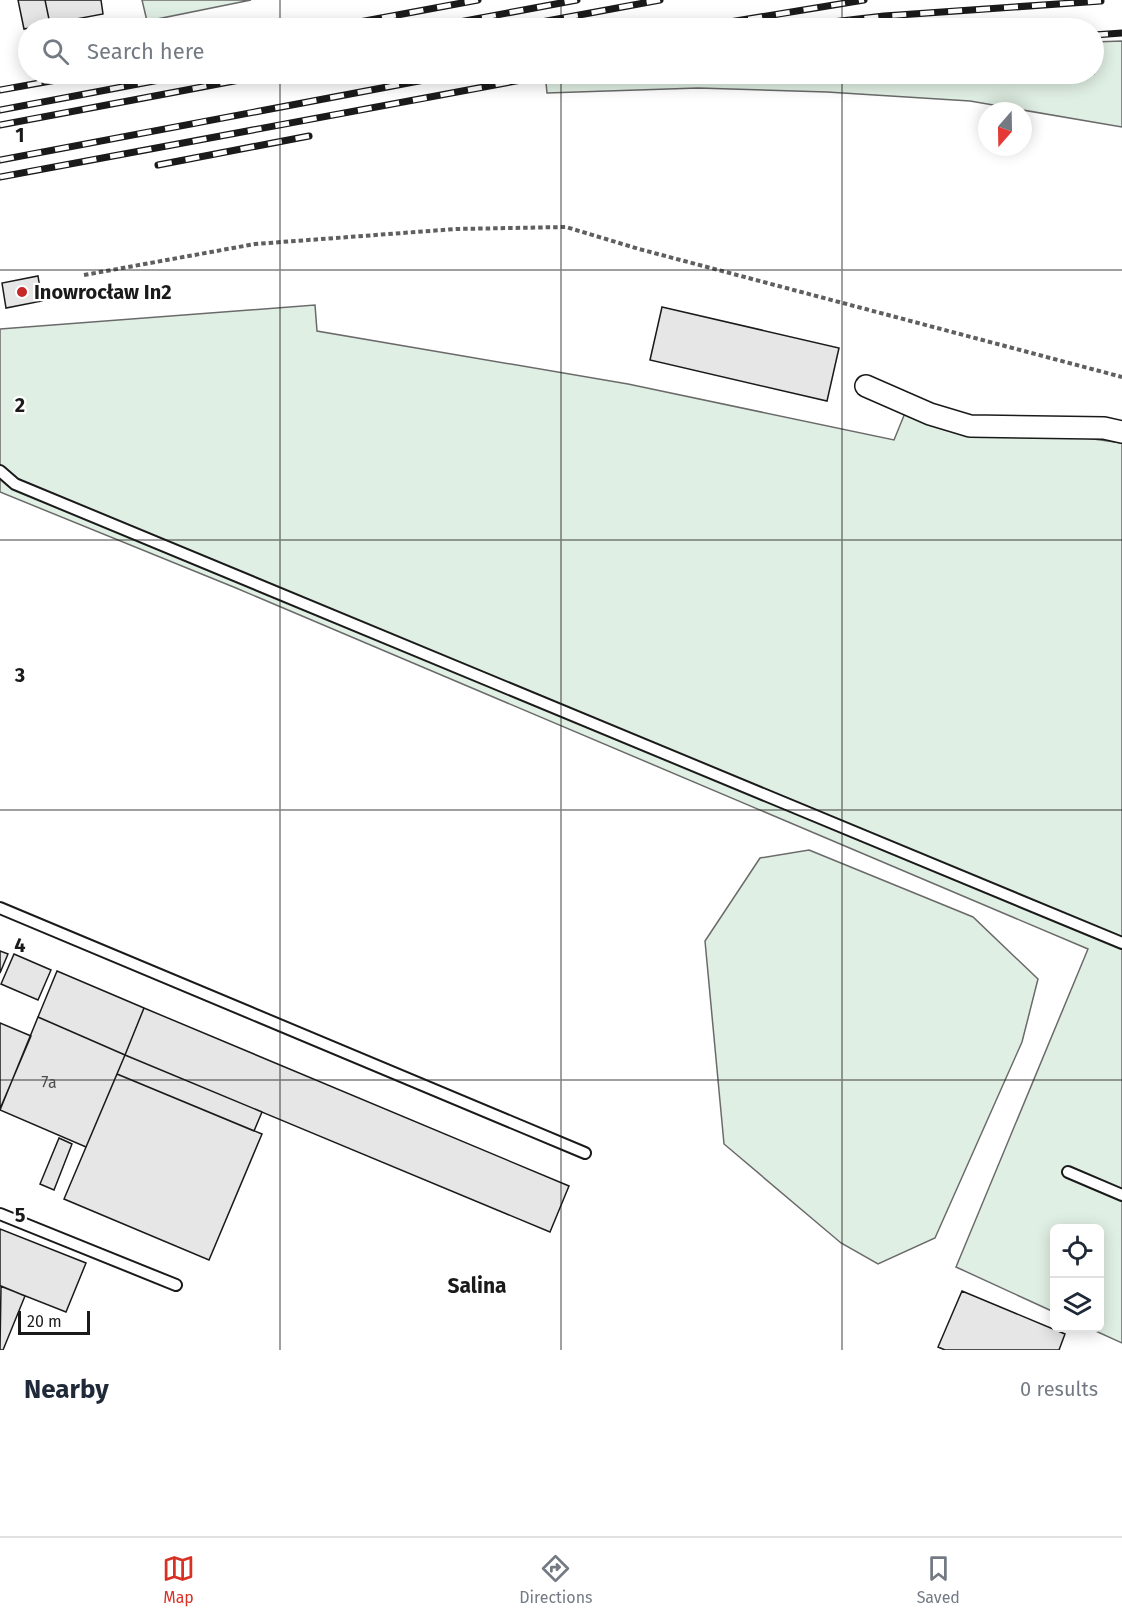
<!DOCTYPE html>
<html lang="en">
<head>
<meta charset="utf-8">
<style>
  body { margin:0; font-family:"Fira Sans",sans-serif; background:#f2f2f3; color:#1f2937 }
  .controls { position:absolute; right:18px; bottom:18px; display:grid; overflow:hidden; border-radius:9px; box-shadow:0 3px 15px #0003 }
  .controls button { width:54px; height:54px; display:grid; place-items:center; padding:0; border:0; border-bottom:2px solid #e0e1e3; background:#fff; color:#1f2937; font:30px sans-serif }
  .compass { position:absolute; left:978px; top:102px; width:54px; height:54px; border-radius:50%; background:#fff; box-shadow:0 3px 15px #0003; rotate:200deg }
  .scale { position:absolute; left:18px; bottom:15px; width:72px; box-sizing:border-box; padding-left:6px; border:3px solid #1a1a1a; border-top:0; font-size:16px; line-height:21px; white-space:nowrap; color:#1a1a1a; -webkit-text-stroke:4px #fff; paint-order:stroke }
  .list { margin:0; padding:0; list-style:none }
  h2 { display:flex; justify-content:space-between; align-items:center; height:78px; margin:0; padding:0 24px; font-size:26px }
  h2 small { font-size:20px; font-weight:400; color:#747a83 }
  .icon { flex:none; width:33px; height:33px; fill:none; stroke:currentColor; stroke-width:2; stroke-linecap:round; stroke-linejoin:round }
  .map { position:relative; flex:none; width:1122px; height:1350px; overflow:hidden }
  .search { position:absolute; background:#fff; box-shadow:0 3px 15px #0003; left:18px; right:18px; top:18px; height:66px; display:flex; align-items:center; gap:15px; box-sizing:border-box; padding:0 21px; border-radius:33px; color:#747a83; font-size:22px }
  .sheet { height:186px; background:#fff }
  nav { display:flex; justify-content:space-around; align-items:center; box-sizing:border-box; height:84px; border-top:2px solid #e0e1e3; background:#fff; font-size:16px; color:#747a83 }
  nav a { display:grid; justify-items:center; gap:3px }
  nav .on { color:#d93025 }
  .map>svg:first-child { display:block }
</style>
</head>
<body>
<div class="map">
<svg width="1122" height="1350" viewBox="0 0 1122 1350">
  <rect width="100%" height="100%" fill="#fff"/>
  <path fill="#e0efe3" stroke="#6a6a6a" stroke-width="1.5" d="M142 0H251L147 21Z
    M1122 41V127L970 101 827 92 698 88 547 93 546 83 653 74H1094V42Z
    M315 305 317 331 628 384 894 440 905 413 1122 443V1343L1089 1328H1100V1228H1054V1312L956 1267 1088 949 236 588 0 492V329Z
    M809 850 973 917 1038 979 1022 1042 935 1238 878 1264 841 1243 724 1144 705 941 760 858Z"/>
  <path fill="#e6e6e6" stroke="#1a1a1a" stroke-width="1.5" d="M18 0H45L50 24 24 29Z
    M45 0H101L103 14 50 24Z
    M38 276 42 301 6 308 2 283Z
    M662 307 839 348 827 401 650 360Z
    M0 951 8 954 0 973Z
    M14 954 51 970 38 1000 1 984Z
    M57 971 144 1008 125 1055 38 1017Z
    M144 1008 569 1186 550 1232 125 1055Z
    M38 1017 125 1055 86 1147 0 1110Z
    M0 1023 31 1036 0 1109Z
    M125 1055 262 1112 254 1131 117 1074Z
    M117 1074 262 1134 209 1260 64 1199Z
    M59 1138 72 1144 54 1190 40 1184Z
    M0 1229 86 1263 66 1312 0 1286Z
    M1 1286 25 1296 3 1350H0Z
    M962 1291 1065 1334 1059 1350H945L938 1347Z"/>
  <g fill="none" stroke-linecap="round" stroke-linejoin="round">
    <g stroke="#1a1a1a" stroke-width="14">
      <path id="lane" d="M0 471 15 484 1122 943
        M0 908 585 1153
        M1068 1172 1122 1195
        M0 1214 176 1285"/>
    </g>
    <g stroke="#1a1a1a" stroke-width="24">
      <path id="street" d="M866 386 930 414 970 426 1104 428 1122 432"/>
    </g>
    <path stroke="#5f5f5f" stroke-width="4" stroke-dasharray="4.5 3" stroke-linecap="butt" d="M84 275 255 244 456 229 566 227 639 249 1122 377"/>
    <use href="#lane" stroke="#fff" stroke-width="10"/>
    <use href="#street" stroke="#fff" stroke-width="21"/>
    <g stroke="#1a1a1a" stroke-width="7">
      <path id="rail" d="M327 28 478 0
        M427 28 577 0
        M509 28 660 0
        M693 28 864 0
        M781 28 884 16 1101 1
        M1094 35 1122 33
        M0 90 90 74
        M0 110 191 74
        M0 125 271 74
        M0 160 456 74
        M158 165 309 136
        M0 177 554 74"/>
    </g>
    <use href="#rail" stroke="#fff" stroke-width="4.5" stroke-dasharray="14" stroke-linecap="butt"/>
  </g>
  <path fill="none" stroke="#1a1a1a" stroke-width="1.5" stroke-opacity="0.55" d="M280 0V28M561 0V28M842 0V28M280 74V1350M561 74V1350M842 74V1350M0 270H1122M0 540H1122M0 810H1122M0 1080H1122"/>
  <circle fill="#c62828" stroke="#fff" stroke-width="2" cx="22" cy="292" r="6"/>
  <g text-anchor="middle" stroke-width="4.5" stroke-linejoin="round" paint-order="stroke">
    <g font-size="16" fill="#4d4d4d">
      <text x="49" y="1088">7a</text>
    </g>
    <g font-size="20" font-weight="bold" fill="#1a1a1a" stroke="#fff" text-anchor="start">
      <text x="34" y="299">Inowrocław In2</text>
    </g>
    <g font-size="21" font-weight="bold" fill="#1a1a1a" stroke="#fff">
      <text x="477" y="1293">Salina</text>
    </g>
  </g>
  <g font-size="20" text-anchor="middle" font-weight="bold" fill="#1a1a1a" stroke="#fff" stroke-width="4.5" stroke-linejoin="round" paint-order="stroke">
    <text x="20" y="142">1</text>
    <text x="20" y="412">2</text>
    <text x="20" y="682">3</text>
    <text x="20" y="952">4</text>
    <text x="20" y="1222">5</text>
  </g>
</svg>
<div class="controls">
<button><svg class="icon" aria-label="locate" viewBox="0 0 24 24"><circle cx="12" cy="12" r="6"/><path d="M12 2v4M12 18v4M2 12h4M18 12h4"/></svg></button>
<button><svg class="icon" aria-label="layers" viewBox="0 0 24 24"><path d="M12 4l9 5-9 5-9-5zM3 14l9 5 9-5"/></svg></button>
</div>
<svg class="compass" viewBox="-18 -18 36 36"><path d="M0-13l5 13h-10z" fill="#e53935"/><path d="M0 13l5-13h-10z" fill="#747a83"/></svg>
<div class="scale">20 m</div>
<div class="search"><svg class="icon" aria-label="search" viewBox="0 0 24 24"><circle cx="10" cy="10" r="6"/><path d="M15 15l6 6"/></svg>Search here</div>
</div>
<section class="sheet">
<h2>Nearby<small>0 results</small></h2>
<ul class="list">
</ul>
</section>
<nav>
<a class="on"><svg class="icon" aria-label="map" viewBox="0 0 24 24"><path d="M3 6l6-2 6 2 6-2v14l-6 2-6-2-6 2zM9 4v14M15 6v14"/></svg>Map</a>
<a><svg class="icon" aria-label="directions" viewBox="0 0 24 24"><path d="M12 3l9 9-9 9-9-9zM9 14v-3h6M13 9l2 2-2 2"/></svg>Directions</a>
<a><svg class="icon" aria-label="saved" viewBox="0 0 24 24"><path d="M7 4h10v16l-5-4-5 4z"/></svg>Saved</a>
</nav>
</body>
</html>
